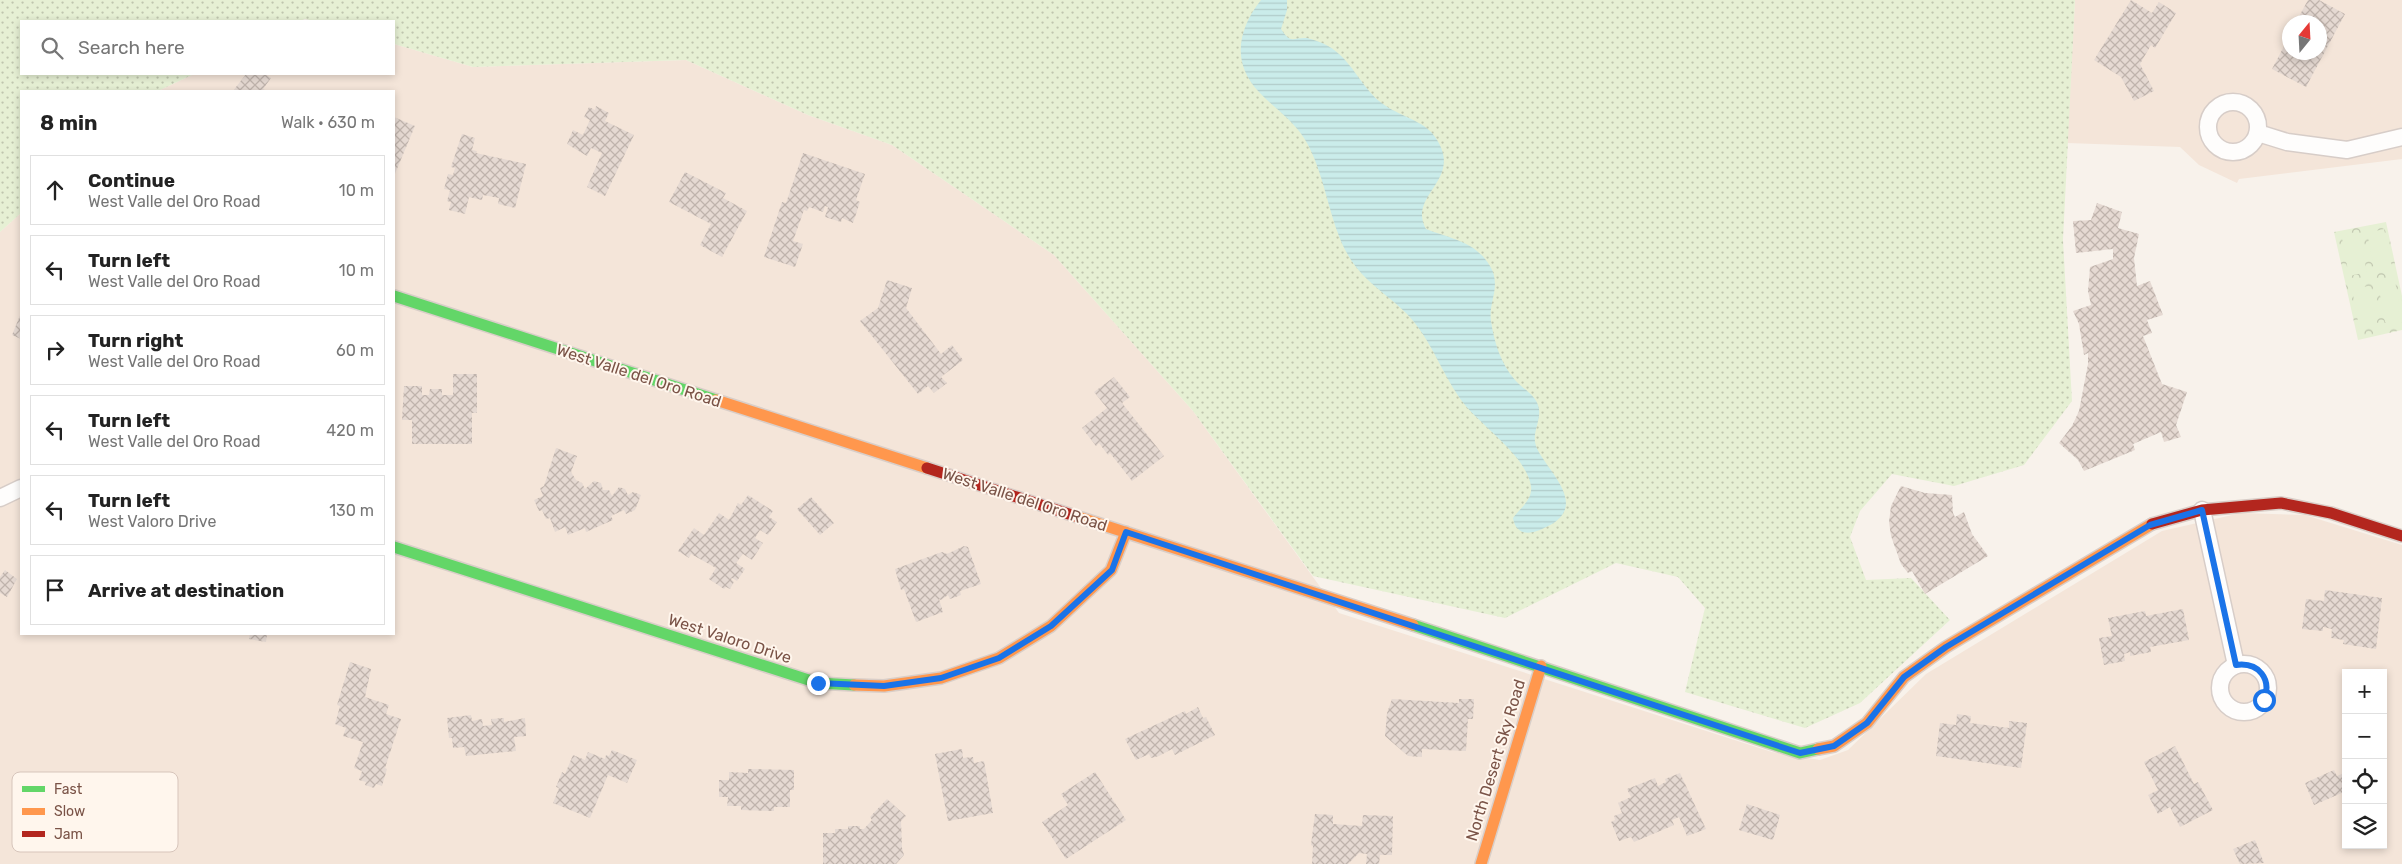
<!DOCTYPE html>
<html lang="en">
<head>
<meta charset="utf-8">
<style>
  body { margin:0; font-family:Rubik,sans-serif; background:#f2f2f2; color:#222 }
  .controls { position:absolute; right:15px; bottom:15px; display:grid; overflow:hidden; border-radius:0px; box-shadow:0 2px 8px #0003 }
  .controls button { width:45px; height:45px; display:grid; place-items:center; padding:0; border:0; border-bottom:1px solid #e0e0e0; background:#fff; color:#222; font:25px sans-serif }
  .compass { position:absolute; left:2282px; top:15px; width:45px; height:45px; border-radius:50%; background:#fff; box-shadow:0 2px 8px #0003; rotate:18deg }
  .stop { position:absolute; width:15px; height:15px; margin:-11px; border:4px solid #1a73e8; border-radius:50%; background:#fff }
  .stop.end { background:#1a73e8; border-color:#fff; box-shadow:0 1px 5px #0008 }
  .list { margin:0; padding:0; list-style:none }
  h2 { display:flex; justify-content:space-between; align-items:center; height:65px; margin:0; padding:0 20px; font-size:21px }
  h2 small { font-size:16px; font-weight:400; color:#767676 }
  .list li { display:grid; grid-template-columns:32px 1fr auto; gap:15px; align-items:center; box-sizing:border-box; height:70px; margin:0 10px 10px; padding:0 10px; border:1px solid #e0e0e0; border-radius:0px }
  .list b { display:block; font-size:19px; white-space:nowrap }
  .list p { margin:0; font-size:16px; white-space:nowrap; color:#767676 }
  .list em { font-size:16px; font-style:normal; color:#767676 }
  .icon { flex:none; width:28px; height:28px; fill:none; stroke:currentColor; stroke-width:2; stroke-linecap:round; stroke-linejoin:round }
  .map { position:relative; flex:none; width:2402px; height:864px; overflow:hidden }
  .search { position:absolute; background:#fff; box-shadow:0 2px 8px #0003; left:20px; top:20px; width:375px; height:55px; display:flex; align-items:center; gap:12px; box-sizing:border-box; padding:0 18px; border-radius:0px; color:#767676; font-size:19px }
  .panel { position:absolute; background:#fff; box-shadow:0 2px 8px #0003; left:20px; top:90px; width:375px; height:545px; border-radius:0px }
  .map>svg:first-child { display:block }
</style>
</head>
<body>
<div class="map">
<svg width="2402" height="864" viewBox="0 0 2402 864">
  <defs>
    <pattern id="grass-dots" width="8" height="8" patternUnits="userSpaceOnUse" patternTransform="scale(1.25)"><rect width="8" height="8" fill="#e6f0d4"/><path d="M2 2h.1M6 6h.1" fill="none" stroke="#bfc5ae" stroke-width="1.8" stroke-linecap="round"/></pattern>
    <pattern id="forest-crowns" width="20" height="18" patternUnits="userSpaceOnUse" patternTransform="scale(1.25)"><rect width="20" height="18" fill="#e6f0d4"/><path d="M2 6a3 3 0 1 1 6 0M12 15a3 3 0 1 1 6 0" fill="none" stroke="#bfc5ae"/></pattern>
    <pattern id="water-rules" width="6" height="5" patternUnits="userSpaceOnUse" patternTransform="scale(1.25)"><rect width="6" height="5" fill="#caecea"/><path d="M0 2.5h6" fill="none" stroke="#b1ccca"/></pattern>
    <pattern id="building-cross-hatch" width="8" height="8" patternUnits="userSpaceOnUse" patternTransform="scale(1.25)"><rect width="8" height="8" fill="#e5d9d2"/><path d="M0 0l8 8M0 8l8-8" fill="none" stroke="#bfb3ac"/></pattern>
  </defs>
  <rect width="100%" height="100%" fill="#f8f2eb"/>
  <path fill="#f4e5d9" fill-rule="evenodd" d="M2075 0H2402V159L2239 179 2237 183 2199 165 2180 147 2067 143ZM2290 22H2320V52H2290Z
    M394 44 473 67 686 60 808 115 892 145 1054 255 1193 411 1339 613 1772 752 1820 760 1848 750 1926 674 2162 531 2241 513 2305 515 2402 545V864H0V232L21 213V634H394V91H158L194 74H394ZM2346 673H2383V845H2346Z"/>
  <path fill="url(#grass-dots)" d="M0 0H2075L2063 240 2072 401 2024 465 1954 486 1892 474 1860 511 1850 537 1866 580 1911 578 1950 620 1860 703 1805 728 1685 692 1705 608 1678 577 1616 563 1505 618 1313 576 1193 411 1054 255 892 145 808 115 686 60 473 67 394 44V21H314L305 19 300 21H21V74H194L158 91H21V213L0 232Z"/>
  <path fill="url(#forest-crowns)" d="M2386 222 2402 296V330L2358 340 2334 232Z"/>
  <path fill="#e6f0d4" d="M2384 229 2392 267 2375 271 2367 233Z
    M2359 234 2367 272 2349 276 2342 238Z
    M2395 281 2402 319 2385 322 2378 284Z
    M2369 286 2377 324 2359 327 2352 289Z"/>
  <path fill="url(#water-rules)" d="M1261 0H1287V10L1281 29C1291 45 1293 37 1307 38 1314 40 1321 42 1328 46 1351 59 1360 85 1379 101 1394 114 1421 120 1432 133 1469 179 1406 193 1426 229 1451 239 1475 241 1490 266 1502 286 1488 302 1491 321 1494 342 1501 364 1515 380 1523 389 1534 394 1538 405 1543 419 1531 432 1536 446 1544 468 1588 502 1552 524 1538 532 1517 541 1513 518 1520 508 1533 500 1531 486 1526 456 1484 428 1465 405 1442 376 1432 339 1406 313 1390 297 1370 285 1356 267 1328 231 1328 176 1304 138 1292 119 1274 108 1259 92 1231 63 1238 29 1261 0Z"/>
  <path fill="url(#building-cross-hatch)" d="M2131 0 2152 13 2159 2 2176 13 2155 48 2151 45 2140 64 2154 91 2134 101 2121 77 2094 60Z
    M2308 0H2319L2345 14 2306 87 2272 69 2290 35V52H2320V22H2296Z
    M246 74H265L271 78 263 89 267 91H233Z
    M596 106 609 113 605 121 634 135 605 196 587 187 602 153 591 148 587 156 567 144 573 130 583 135 590 120 584 117 589 107 595 110Z
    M394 117 415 126 394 176Z
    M462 134 475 138 472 150 477 151 476 153 526 164 515 208 498 204 499 198 483 195 482 200 469 197 465 214 449 210 451 202 447 201 450 190 444 189 448 174 453 175 455 168 451 167Z
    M803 153 865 174 856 200 860 202 853 223 842 218 841 222 825 217 828 207 825 206 823 212 809 207 807 211 804 210 793 241 803 244 795 267 764 257 782 202 786 203Z
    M685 172 726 193 723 198 747 211 722 257 700 245 711 224 669 202Z
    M2097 203 2122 212 2118 228 2139 234 2134 258 2137 286 2150 281 2163 315 2147 320 2152 333 2143 336 2162 384 2187 392 2176 425 2181 437 2164 442 2161 432 2133 444 2135 450 2084 471 2078 460 2059 443 2072 426 2079 411 2088 364V353L2084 355 2079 324 2073 311 2091 305 2088 291 2090 267 2113 259V249L2076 253 2073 221 2091 220Z
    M887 280 912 288 906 308 941 354 952 345 963 360 941 377 947 383 934 393 928 386 918 394 860 321 878 308Z
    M21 313V339L12 335Z
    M453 374H477V413H472V444H412V420H402L404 386H422V395H429L430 389H442V395H453Z
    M1114 377 1130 397 1122 403 1164 456 1132 481 1110 453 1108 455 1099 443 1096 446 1082 428 1107 408 1094 392Z
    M556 448 577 456 571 472 576 480 582 483 585 489 594 481 601 483 603 490H609L612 496 619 487 625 489 628 495 633 492 641 495 635 510 626 514 624 510 611 516 613 520 586 532 585 528 568 535 565 527 555 532 550 518 546 519 542 510 539 511 534 500 543 496 540 488 544 486Z
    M1901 486 1925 493 1952 495 1953 513 1955 517 1964 512 1972 534 1988 556 1925 594 1912 571 1908 573 1901 564 1891 536 1889 522 1891 506Z
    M748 495 773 511 769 517 777 522 768 535 760 530 755 538 763 543 752 560 743 554 736 563 745 569 737 581 732 578 731 579 734 582 730 589 726 587 724 589 709 579 716 568 691 554 689 558 678 551 694 528 704 535 719 513 729 520 738 503 741 505Z
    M811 497 834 523 820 535 797 509Z
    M964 546 968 547 981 584 960 591 961 595 950 599 948 595 941 600 939 599 943 612 916 622 904 589 901 590 895 569 942 552 947 554Z
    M5 570 17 579 7 597 0 593V577Z
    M2325 590 2382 598 2376 649 2343 644 2344 640 2331 638 2332 629 2323 627V631L2302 629 2306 599 2324 601Z
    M2183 609 2189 640 2150 647 2151 652 2130 656V652L2124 654 2125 661 2104 665 2099 638 2112 636 2108 618 2145 611 2146 616Z
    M250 634H267L266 642 249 639Z
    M350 662 371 669 365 697 389 705 386 714 401 719 385 768 387 769 382 786 376 784 374 788 365 785 366 782 359 780 362 771 354 768 363 742 343 736 346 728 335 724 340 706 337 705Z
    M1392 699 1459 703V699H1474L1473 719H1468L1466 751 1422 749V757L1408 756 1385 736 1387 713Z
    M1198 707 1203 718 1206 717 1215 735 1175 755 1172 749 1159 756 1151 758 1149 754 1136 760 1125 739 1185 711 1186 714Z
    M1957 714 1971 716 1970 723 2009 728V721L2027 723 2021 768 1936 756 1940 723 1956 725Z
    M471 715 472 721 482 719 483 726 492 725 491 719 504 718V722L525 718 526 736 514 737 516 751 466 756 464 747 453 748 452 738H449L447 718Z
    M2175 746 2194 784 2198 782 2213 810 2180 827 2170 807 2158 814 2148 795 2158 790 2144 762Z
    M962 749 963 758 973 757 974 763 984 761 993 813 948 821 935 754Z
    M612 750 637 760 627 783 608 775 590 818 553 803 559 788 556 787 562 772 565 774 573 755 585 760 588 752 605 759 606 755 609 756Z
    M748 769 794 770V790H790V807H774V811L741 810V806H727L728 797H719V780H729V772L748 773Z
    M2334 770 2337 776 2346 772V796L2344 792 2314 805 2305 783Z
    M1095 772 1126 820 1066 859 1042 822 1068 805 1061 794Z
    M1680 773 1706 829 1687 836 1679 817 1672 820 1674 825 1634 842 1631 837 1619 841 1611 822 1615 820 1614 816 1622 813 1618 803 1631 797 1627 789 1655 778 1658 786 1666 782 1665 779Z
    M887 799 906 816 901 821 902 848 904 855 896 864H823V833H835V829H848V826H860V829H864L872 820 870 817Z
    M1747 804 1780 815 1773 840 1739 830Z
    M1315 814 1333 815V824L1362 826 1363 815 1393 816 1392 855H1380L1379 864H1366L1367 854 1359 853 1348 864H1312L1313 846 1311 845Z
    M2255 840 2264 863 2240 864 2233 849Z"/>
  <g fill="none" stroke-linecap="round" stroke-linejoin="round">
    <g stroke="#d7cdc8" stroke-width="19">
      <path id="street" d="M2208 127a25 25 0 1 1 50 0a25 25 0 1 1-50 0Z
        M2258 133 2287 142 2347 150 2402 137
        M0 498 21 488
        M2202 510 2236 665
        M2220 688a24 24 0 1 1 48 0a24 24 0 1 1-48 0Z"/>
    </g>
    <g stroke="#d9cec8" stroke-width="14">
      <path id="fast" d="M394 296 716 400
        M394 547 818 683 854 685
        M1413 625 1800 753 1818 749"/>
    </g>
    <g stroke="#d9cec8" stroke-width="14">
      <path id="slow" d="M716 400 927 468
        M1075 516 1413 625
        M854 685 884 686 941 678 999 658 1051 626 1111 570 1126 532
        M1818 749 1834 746 1867 723 1904 677 1946 647 2152 524
        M1481 864 1541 666"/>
    </g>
    <g stroke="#d9cec8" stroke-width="14">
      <path id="jam" d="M927 468 1075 516
        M2152 524 2202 510 2281 503 2331 513 2402 536"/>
    </g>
    <use href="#street" stroke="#fefdfc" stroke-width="16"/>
    <use href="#fast" stroke="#63d668" stroke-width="11"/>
    <use href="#slow" stroke="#ff974d" stroke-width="11"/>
    <use href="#jam" stroke="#b3261e" stroke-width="11"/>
  </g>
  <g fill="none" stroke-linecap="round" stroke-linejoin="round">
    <path stroke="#1a73e8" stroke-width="6" d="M818 683 884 686 941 678 999 658 1051 626 1112 570 1126 532 1800 753 1834 746 1867 723 1904 677 1946 647 2150 525 2202 510 2236 665C2259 662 2272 679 2264 700"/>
  </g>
  <g text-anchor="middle" stroke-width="4" stroke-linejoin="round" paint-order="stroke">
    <g font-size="16" fill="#7a5347" stroke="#fff6ed">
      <text transform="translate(639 375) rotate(18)" y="6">West Valle del Oro Road</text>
      <text transform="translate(1025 499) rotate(18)" y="6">West Valle del Oro Road</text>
      <text transform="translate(730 638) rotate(18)" y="6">West Valoro Drive</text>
      <text transform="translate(1495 760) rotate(-73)" y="6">North Desert Sky Road</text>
    </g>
  </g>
  <rect x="12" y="772" width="166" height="80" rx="8" fill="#fff6ed" stroke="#d7c5bb" stroke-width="1"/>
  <rect x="22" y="786" width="23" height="6" fill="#63d668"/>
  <rect x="22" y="808" width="23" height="7" fill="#ff974d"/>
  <rect x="22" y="831" width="23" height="6" fill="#b3261e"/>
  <g font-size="14" fill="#7a5347">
    <text x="54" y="794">Fast</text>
    <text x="54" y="816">Slow</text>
    <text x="54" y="839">Jam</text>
  </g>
</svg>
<div class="controls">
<button>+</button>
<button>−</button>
<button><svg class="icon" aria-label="locate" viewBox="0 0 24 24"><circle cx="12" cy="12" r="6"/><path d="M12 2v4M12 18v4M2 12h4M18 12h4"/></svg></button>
<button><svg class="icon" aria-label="layers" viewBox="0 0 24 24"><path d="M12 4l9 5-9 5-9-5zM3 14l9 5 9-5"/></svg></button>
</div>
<svg class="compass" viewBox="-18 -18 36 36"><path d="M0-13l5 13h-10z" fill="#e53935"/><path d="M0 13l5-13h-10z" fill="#767676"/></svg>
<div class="stop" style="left:2264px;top:700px"></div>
<div class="stop end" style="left:818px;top:683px"></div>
<div class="search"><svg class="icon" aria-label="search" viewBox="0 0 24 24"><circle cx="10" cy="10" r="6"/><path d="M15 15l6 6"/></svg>Search here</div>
<section class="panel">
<h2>8 min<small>Walk · 630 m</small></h2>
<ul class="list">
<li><svg class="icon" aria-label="ahead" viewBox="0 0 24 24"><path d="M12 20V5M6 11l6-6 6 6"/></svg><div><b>Continue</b><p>West Valle del Oro Road</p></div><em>10 m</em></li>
<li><svg class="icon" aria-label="left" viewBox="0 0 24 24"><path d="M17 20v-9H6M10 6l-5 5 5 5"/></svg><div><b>Turn left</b><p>West Valle del Oro Road</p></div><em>10 m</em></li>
<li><svg class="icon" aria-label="right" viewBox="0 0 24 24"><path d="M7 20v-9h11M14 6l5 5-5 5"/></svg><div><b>Turn right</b><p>West Valle del Oro Road</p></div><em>60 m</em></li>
<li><svg class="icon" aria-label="left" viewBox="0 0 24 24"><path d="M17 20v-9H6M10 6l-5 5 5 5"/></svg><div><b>Turn left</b><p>West Valle del Oro Road</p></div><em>420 m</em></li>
<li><svg class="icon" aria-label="left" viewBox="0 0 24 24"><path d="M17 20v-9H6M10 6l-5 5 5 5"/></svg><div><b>Turn left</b><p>West Valoro Drive</p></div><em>130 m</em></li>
<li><svg class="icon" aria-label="arrive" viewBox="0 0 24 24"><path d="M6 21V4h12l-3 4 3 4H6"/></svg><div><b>Arrive at destination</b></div></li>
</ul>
</section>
</div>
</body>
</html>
